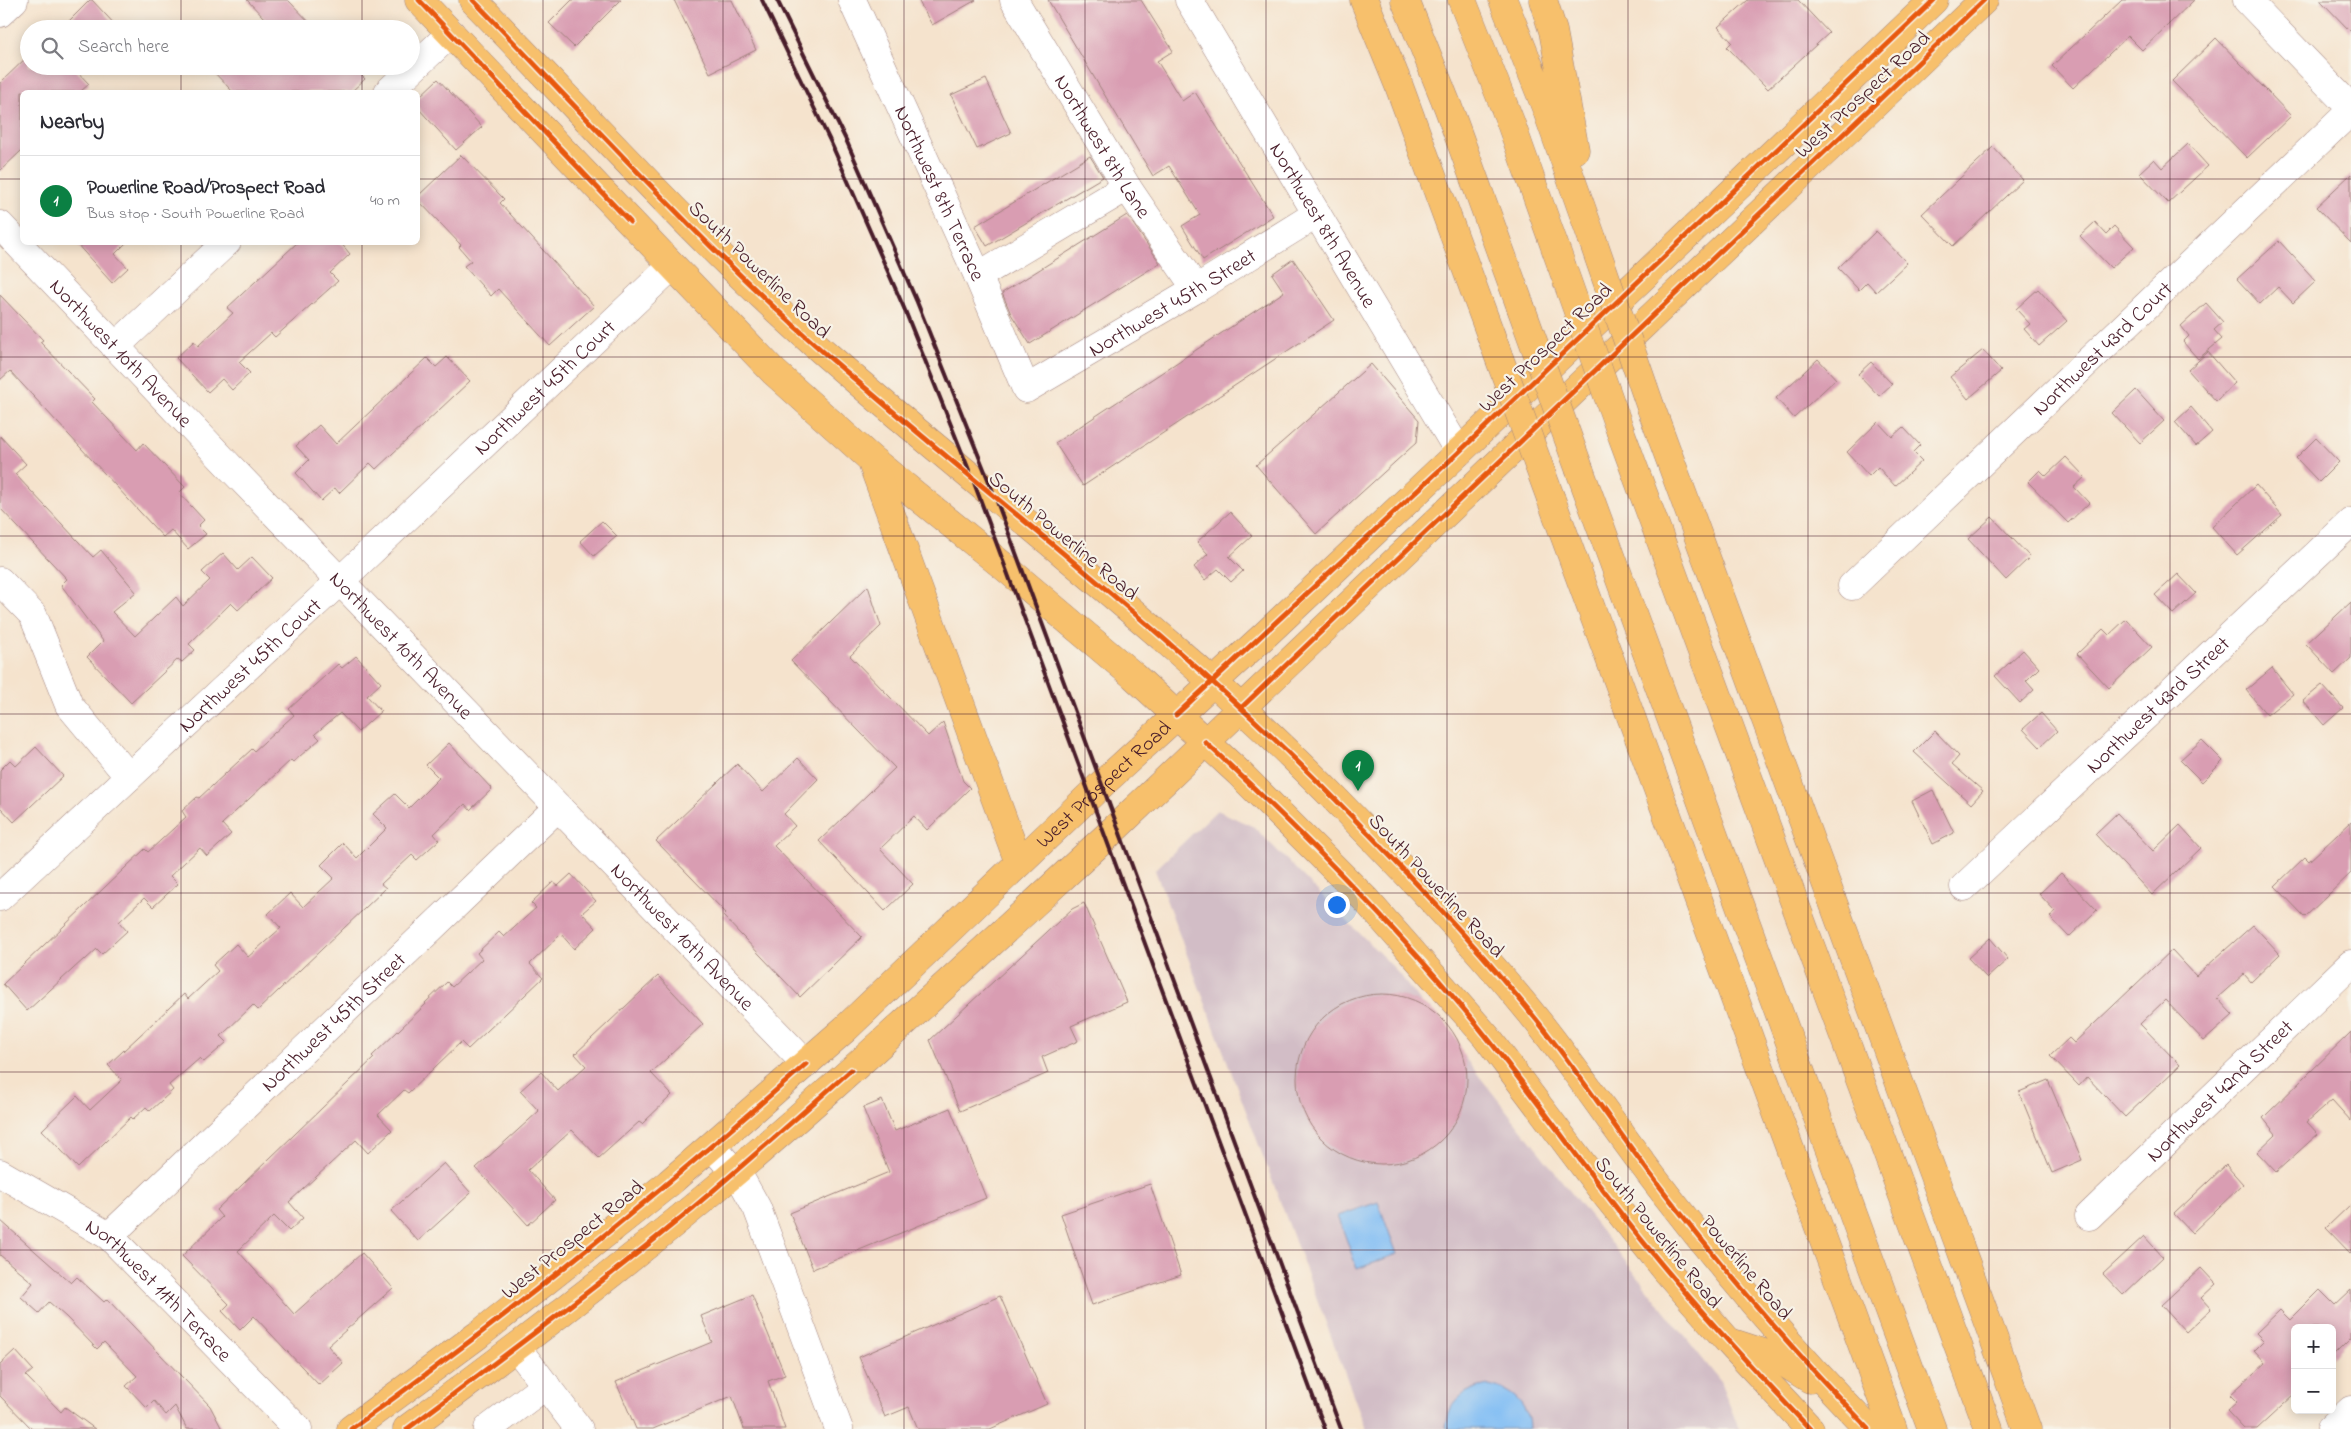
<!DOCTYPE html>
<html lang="en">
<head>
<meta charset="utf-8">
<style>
  body { margin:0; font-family:"Indie Flower",sans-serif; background:#f2f2f3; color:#2b2b33 }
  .controls { position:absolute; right:15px; bottom:15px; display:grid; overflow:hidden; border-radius:8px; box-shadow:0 2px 12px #0003 }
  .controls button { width:45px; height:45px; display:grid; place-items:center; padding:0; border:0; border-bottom:1px solid #e1e1e2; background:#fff; color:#2b2b33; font:25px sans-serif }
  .you { position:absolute; left:1336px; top:904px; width:18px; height:18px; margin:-12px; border:4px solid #fff; border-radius:50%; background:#1a73e8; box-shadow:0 0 0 8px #1a73e833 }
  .badge { display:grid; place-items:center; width:32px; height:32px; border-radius:50%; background:#0b8043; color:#fff; font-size:16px; font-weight:700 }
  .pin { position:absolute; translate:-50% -41px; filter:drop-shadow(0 1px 2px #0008) }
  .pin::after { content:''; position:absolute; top:26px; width:18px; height:15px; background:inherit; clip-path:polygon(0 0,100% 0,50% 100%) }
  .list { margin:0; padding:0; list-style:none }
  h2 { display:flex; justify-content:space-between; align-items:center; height:65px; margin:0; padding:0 20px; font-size:21px }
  h2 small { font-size:16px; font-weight:400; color:#7c7c81 }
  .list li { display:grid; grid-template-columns:32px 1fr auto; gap:15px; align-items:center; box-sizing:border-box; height:90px; padding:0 20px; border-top:1px solid #e1e1e2 }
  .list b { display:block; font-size:19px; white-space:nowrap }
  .list p { margin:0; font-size:16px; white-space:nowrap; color:#7c7c81 }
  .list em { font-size:16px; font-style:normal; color:#7c7c81 }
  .icon { flex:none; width:28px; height:28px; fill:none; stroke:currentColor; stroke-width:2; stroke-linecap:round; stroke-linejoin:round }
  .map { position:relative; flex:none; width:2351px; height:1429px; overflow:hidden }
  .search { position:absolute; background:#fff; box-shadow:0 2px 12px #0003; left:20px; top:20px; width:400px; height:55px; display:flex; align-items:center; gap:12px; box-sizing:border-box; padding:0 18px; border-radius:28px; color:#7c7c81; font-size:19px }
  .panel { position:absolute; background:#fff; box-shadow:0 2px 12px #0003; left:20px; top:90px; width:400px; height:155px; border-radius:8px }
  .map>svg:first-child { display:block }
</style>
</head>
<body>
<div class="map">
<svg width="2351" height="1429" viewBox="0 0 2351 1429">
  <rect width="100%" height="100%" fill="#f7f3e8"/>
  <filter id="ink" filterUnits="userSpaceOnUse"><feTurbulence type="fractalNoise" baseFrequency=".02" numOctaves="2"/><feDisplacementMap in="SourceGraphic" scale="10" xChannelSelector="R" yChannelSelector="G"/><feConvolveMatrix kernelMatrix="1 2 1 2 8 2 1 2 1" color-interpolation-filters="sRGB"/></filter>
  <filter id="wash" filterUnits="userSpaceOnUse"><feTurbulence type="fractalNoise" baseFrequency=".0096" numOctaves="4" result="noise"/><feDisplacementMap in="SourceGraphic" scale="20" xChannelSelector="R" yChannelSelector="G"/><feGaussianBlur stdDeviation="1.12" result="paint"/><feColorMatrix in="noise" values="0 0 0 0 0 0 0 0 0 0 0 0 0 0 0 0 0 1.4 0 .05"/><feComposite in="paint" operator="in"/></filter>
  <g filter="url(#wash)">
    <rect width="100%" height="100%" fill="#f5e3cd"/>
    <path fill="#d2bdc6" d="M1217 810 1254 827 1393 967 1720 1381 1739 1429H1366L1155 870Z"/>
    <path fill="#81bdf4" stroke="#666e90" d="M1378 1202 1397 1254 1357 1269 1338 1216Z
      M1489 1385C1512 1390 1529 1404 1529 1429H1446C1448 1402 1463 1389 1489 1385Z"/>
    <g id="blocks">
      <path fill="#d99db2" d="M92 0 119 29H61L90 0Z
        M247 0H288L316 29H254L265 19Z
        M572 0H621L574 47 549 23Z
        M674 0H732L756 50 710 73Z
        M918 0H976L932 25Z
        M1048 0H1141L1173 51 1157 61 1182 101 1195 92 1273 216 1203 260 1182 226 1200 215 1169 166 1153 176Z
        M1748 0H1798L1829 33 1768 89 1727 47 1732 42 1718 27Z
        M2122 0H2194L2142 50 2128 36 2073 88 2052 66Z
        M2320 0H2351V32Z
        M2216 38 2291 116 2247 158 2172 81Z
        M29 55V66H72L89 84 80 92H22V150L0 171V83Z
        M208 66H352L365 79 351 92H233Z
        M438 79 482 127 456 150 418 108V98Z
        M986 79 1011 133 977 149 951 95Z
        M2188 144 2208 166 2168 203 2139 173 2154 159 2162 168Z
        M1993 147 2023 180 1953 246 1922 214Z
        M461 155 504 199 500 203 594 306 550 346 498 289 491 296 464 266 471 261 459 247 461 245 418 200V196Z
        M1090 156 1103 177 987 246 975 226Z
        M2351 174V243L2316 207Z
        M1127 215 1160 263 1030 344 1011 314 1002 293Z
        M2095 222 2106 234 2114 226 2134 247 2111 268 2080 236Z
        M1876 231 1907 263 1876 292 1867 282 1859 290 1838 268Z
        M2279 241 2316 281 2293 303 2278 287 2260 304 2237 279Z
        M75 242H127L115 254 128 268 112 283Z
        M298 242H340L350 254 330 273 338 281 275 337 271 333 239 362 250 373 232 390 222 379 208 392 176 358 194 341 198 346 233 313 227 308Z
        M1293 259 1334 320 1083 486 1055 443 1284 292 1272 274Z
        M2038 289 2067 321 2039 346 2024 329 2030 324 2016 309Z
        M0 295 43 340 40 342 95 399 92 402 137 450 143 443 185 487 179 493 204 520 198 526 206 534 188 549 171 530 163 537 10 371 0 380Z
        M2206 303 2223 322 2214 330 2222 339 2198 359 2183 342 2189 336 2181 326Z
        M1983 350 2001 371 1968 399 1950 377Z
        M2208 352 2235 383 2216 401 2188 370Z
        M447 357 470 381 376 469 370 463 339 493 335 488 321 501 296 473 309 460 296 446 319 425 336 444 427 358 436 367Z
        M1818 359 1836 379 1794 418 1776 398Z
        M1871 362 1892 384 1879 396 1858 374Z
        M1371 364 1419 420 1417 442 1316 534 1256 465Z
        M2136 390 2164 421 2140 443 2112 413Z
        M2191 407 2212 432 2196 446 2175 422Z
        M1878 422 1892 437 1903 427 1920 445 1913 452 1922 461 1895 486 1878 467 1869 476 1847 452Z
        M0 436 26 464 15 474 93 557 101 550 136 592 112 612 135 636 176 597 183 606 210 580 202 572 223 553 238 570 252 557 272 578 238 610 231 603 189 644 195 650 182 662 178 659 131 703 87 657 103 641 61 585 67 579 0 508Z
        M2316 438 2339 462 2319 482 2296 458Z
        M2066 457 2085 477 2074 487 2089 503 2068 523 2028 482 2040 470 2046 476Z
        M2256 485 2282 515 2237 555 2212 527Z
        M1230 512 1252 536 1229 557 1243 571 1231 582 1218 569 1205 580 1194 567 1208 554 1197 542Z
        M1992 517 2030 557 2006 580 1968 539Z
        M602 521 617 536 594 556 580 541Z
        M2178 574 2196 593 2173 614 2155 595Z
        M868 586 881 626 850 656 928 736 943 722 963 781 970 788 927 830 914 816 880 849 913 884 885 911 819 841 895 768 791 661Z
        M2351 602V658L2334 674 2306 644Z
        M2126 619 2152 647 2109 688 2077 654 2103 629 2109 635Z
        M2023 650 2039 668 2026 681 2034 690 2020 703 1995 676Z
        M356 656 381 683 367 696 381 711 358 732 340 713 315 734 320 739 293 762 291 760 222 824 231 834 207 856 200 848 170 876 178 884 153 907 144 898 119 922 127 931 102 954 97 949 85 960 84 959 27 1011 3 984 145 849 148 852 186 817 182 811 197 797 199 798 252 749 254 751 294 715 289 709 338 664 342 668Z
        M2272 668 2293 694 2267 715 2246 690Z
        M2322 685 2343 708 2324 725 2303 701Z
        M2041 713 2057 731 2040 747 2023 729Z
        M1935 731 1959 756 1952 764 1983 791 1971 804 1914 752Z
        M2202 740 2223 761 2202 782 2180 760Z
        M449 743 492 789 470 810 465 804 434 834 439 840 417 860 412 855 381 884 386 888 258 1010 253 1005 221 1036 227 1042 204 1062 200 1058 169 1085 173 1090 150 1111 146 1107 133 1119 131 1117 78 1168 42 1130 77 1096 90 1110 122 1080 108 1065 184 994 188 999 218 971 213 965 236 944 248 957 281 928 268 914 290 893 303 907 334 878 321 865 343 843 357 858 387 828 373 814 395 794 409 808 439 778 426 765Z
        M36 747 63 776 14 822 0 807V770L10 760 16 766Z
        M798 758 818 779 784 814 795 826 774 846 862 937 800 997 723 916 726 913 656 841 737 764 763 792Z
        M1933 790 1954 833 1933 844 1912 801Z
        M2117 813 2153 851 2180 825 2201 848 2152 895 2095 834Z
        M2351 822V873L2305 917 2275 886 2305 857 2309 861Z
        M2061 873 2097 910 2069 937 2050 917 2055 911 2039 894Z
        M571 874 596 901 582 913 596 928 574 949 561 934 530 964 543 978 468 1049 461 1042 408 1093 404 1090 378 1115 392 1130 368 1153 356 1140 289 1202 303 1218 289 1231 274 1216 238 1251 294 1314 362 1253 393 1288 328 1346 343 1363 319 1385 254 1316 240 1330 222 1311 229 1304 182 1256 222 1217 216 1210 374 1058 372 1056 426 1004 425 1003 447 982 452 987 482 959 477 953 499 932 504 937 536 908 531 903 553 882 558 886Z
        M1084 903 1127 1002 1071 1026 1078 1041 1042 1057 1048 1073 960 1111 930 1040 1072 909Z
        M2253 925 2280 954 2251 982 2244 974 2217 998 2233 1015 2204 1041 2165 1000 2140 1024 2180 1065 2125 1117 2087 1077 2079 1086 2050 1056 2069 1038 2074 1043 2172 950 2196 976Z
        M1990 938 2008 959 1987 978 1968 958Z
        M658 976 703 1024 651 1073 672 1095 642 1124 639 1122 599 1158 572 1130 528 1170 555 1200 528 1225 476 1168 539 1111 520 1091 541 1072 558 1091 586 1066 575 1054Z
        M1297 1079a85 85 0 1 1 170 0a85 85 0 1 1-170 0Z
        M2351 1032V1121L2332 1100 2307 1122 2318 1134 2276 1172 2257 1152 2276 1134 2263 1118Z
        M2048 1080 2082 1160 2052 1173 2019 1092Z
        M882 1100 895 1131 950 1108 986 1198 813 1269 790 1213 889 1172 863 1108Z
        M444 1163 471 1193 418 1241 391 1211Z
        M2226 1165 2243 1184 2192 1233 2174 1214Z
        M1150 1184 1181 1275 1092 1305 1061 1214Z
        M2351 1204V1254L2326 1228Z
        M0 1220 71 1283 77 1277 104 1302 107 1299 210 1406 222 1429H187L175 1406 166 1415 154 1401 147 1408 126 1386 137 1376 104 1342 97 1349 66 1317 49 1302 39 1313 21 1297 33 1283 0 1255Z
        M2144 1236 2163 1257 2123 1295 2103 1274Z
        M2201 1268 2216 1284 2201 1298 2211 1309 2186 1332 2161 1305Z
        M2320 1290 2335 1305 2351 1290V1338L2332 1357V1328H2295V1394L2257 1429H2244L2227 1411 2237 1402 2230 1395 2265 1363 2254 1351 2264 1341 2256 1333 2280 1310 2290 1320Z
        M752 1295 785 1375 768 1381 785 1429H744L732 1396 653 1429H636L616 1382 712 1342 701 1316Z
        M1000 1296 1047 1404 990 1429H918L909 1407 885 1417 859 1357Z
        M15 1350 33 1370 26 1376 61 1412 65 1407 95 1429H32L0 1396V1364Z"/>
    </g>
  </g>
  <g filter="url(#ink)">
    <use href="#blocks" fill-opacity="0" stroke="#a0817c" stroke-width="1"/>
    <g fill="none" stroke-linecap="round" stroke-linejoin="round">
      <g stroke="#a0817c" stroke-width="29">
        <g id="minor">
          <path id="s1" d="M852 0 978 276 1026 389 1196 289 1317 214"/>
          <path id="s2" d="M1014 0 1127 187 1196 289"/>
          <path id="s3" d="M1189 0 1459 452"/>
          <path d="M2247 0 2351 108"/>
          <path d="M0 13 14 0"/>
          <path d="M388 92 451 33"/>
          <path id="s4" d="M0 225 230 467 806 1064"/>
          <path d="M978 276 1127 187"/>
          <path d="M115 347 227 242"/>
          <path d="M0 581 33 615 69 705 129 777"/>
          <path id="s5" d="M1852 586 2351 111"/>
          <path id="s6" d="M1964 887 2351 522"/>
          <path id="s7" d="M0 897 341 580 672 266"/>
          <path d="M712 1146 742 1181 757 1208 839 1429"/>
          <path id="s8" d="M0 1173 109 1236 298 1429"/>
          <path id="s9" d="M2089 1216 2351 964"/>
          <path id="s10" d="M109 1236 558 807"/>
          <path d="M517 1348 579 1429"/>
          <path d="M488 1429 546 1385"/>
          <path d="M2330 1429 2351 1410"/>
        </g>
      </g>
      <g stroke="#a0817c" stroke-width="29">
        <g id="major">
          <path d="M419 0 774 372 871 459 1007 569 1134 676 1239 773 1366 900 1486 1036 1605 1194 1666 1270 1728 1341 1810 1429"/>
          <path d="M473 0C590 120 702 246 828 356 998 504 1179 639 1336 800 1406 872 1476 944 1539 1023 1585 1081 1625 1143 1671 1201 1732 1280 1799 1357 1869 1429"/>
          <path d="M871 460 1019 863"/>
          <path d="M1730 1342 1773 1356 1810 1379"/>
          <path id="s11" d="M351 1429 478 1335 669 1183 845 1029 1103 783 1265 635 1459 452 1934 0"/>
          <path d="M407 1429C511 1352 614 1274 713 1191 848 1077 977 956 1107 836L1984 0"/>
        </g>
      </g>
      <g stroke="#a0817c" stroke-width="29">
        <path id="highway" d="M1364 0 1399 86 1490 333
          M1405 0 1448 107 1520 305
          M1462 0 1510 121 1561 264
          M1503 0 1546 108 1592 238
          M1543 0 1553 31 1575 150
          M1651 408 2027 1429
          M1621 433 1989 1429
          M1580 471 1932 1429
          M1551 499 1893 1429"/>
      </g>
      <use href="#minor" stroke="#fff" stroke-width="28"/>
      <use href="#major" stroke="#f7c06c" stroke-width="28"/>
      <use href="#highway" stroke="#f7c06c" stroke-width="28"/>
      <path stroke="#4a1f2b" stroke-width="4" d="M762 0 832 145 904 308 973 480 1325 1429
        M777 0 847 142 917 302 996 499 1341 1429"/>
      <g stroke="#a0817c" stroke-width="29" stroke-linecap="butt">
        <path id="highway-bridge" d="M1592 238 1651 408
          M1561 264 1621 433
          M1520 305 1580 471
          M1490 333 1551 499"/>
      </g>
      <use href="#highway-bridge" stroke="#f7c06c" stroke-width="28"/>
      <g stroke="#f7f3e8" stroke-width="8">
        <path id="cycleway" d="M419 0 630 222
          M473 0C590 120 702 246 828 356 998 504 1179 639 1336 800 1406 872 1476 944 1539 1023 1585 1081 1625 1143 1671 1201 1732 1280 1799 1357 1869 1429
          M1241 708 1984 0
          M1176 715 1459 452 1934 0
          M1205 742C1295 825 1382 913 1462 1007 1522 1078 1575 1156 1633 1229 1688 1299 1749 1365 1810 1429
          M351 1429C509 1316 660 1193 806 1064
          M407 1429C504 1356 601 1284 694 1207 747 1162 799 1116 851 1070"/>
      </g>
      <use href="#cycleway" stroke="#e8590c" stroke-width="5"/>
    </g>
  </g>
  <path fill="none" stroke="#4a1f2b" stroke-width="1" stroke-opacity="0.55" d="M181 0V29M362 0V29M543 0V1429M723 0V1429M904 0V1429M1085 0V1429M1266 0V1429M1447 0V1429M1628 0V1429M1808 0V1429M1989 0V1429M2170 0V1429M181 66V92M362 66V92M0 179H22M418 179H2351M181 242V1429M362 242V1429M0 357H2351M0 536H2351M0 714H2351M0 893H2351M0 1072H2351M0 1250H2351"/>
  <g text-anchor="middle" stroke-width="4.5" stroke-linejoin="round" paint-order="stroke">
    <g font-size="21" fill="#4a1f2b" stroke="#f7f3e8">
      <text transform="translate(1862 94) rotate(-43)" y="7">West Prospect Road</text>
      <text dy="7" stroke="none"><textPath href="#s2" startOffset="171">Northwest 8th Lane</textPath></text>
      <text dy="7" stroke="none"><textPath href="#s1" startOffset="212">Northwest 8th Terrace</textPath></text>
      <text dy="7" stroke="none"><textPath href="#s3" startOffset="262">Northwest 8th Avenue</textPath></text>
      <text transform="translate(760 269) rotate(44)" y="7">South Powerline Road</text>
      <text dy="7" stroke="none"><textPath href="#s1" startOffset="596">Northwest 45th Street</textPath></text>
      <text transform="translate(1545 347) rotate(-44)" y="7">West Prospect Road</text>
      <text dy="7" stroke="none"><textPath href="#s5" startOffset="345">Northwest 43rd Court</textPath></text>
      <text dy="7" stroke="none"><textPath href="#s4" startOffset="176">Northwest 10th Avenue</textPath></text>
      <text dy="7" stroke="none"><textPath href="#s7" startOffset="746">Northwest 45th Court</textPath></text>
      <text transform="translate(1064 535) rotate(40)" y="7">South Powerline Road</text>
      <text dy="7" stroke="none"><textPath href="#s4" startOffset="581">Northwest 10th Avenue</textPath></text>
      <text dy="7" stroke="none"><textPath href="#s7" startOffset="341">Northwest 45th Court</textPath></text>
      <text dy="7" stroke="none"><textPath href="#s6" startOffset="266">Northwest 43rd Street</textPath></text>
      <text dy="7" stroke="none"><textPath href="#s11" startOffset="992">West Prospect Road</textPath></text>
      <text transform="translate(1437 885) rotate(47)" y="7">South Powerline Road</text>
      <text dy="7" stroke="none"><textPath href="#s4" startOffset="986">Northwest 10th Avenue</textPath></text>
      <text dy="7" stroke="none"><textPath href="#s10" startOffset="310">Northwest 45th Street</textPath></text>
      <text dy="7" stroke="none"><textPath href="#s9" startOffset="181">Northwest 42nd Street</textPath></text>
      <text transform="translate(1659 1232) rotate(51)" y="7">South Powerline Road</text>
      <text transform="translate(572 1239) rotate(-39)" y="7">West Prospect Road</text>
      <text transform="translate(1747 1267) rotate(50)" y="7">Powerline Road</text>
      <text dy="7" stroke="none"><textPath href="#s8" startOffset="199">Northwest 11th Terrace</textPath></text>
    </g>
  </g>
</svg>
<div class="controls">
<button>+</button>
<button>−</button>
</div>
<div class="you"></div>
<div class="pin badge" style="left:1358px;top:791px">1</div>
<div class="search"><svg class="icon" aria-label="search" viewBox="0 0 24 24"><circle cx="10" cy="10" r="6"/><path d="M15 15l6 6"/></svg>Search here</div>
<section class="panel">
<h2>Nearby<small></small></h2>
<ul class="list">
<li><span class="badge">1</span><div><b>Powerline Road/Prospect Road</b><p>Bus stop · South Powerline Road</p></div><em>40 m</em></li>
</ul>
</section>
</div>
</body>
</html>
